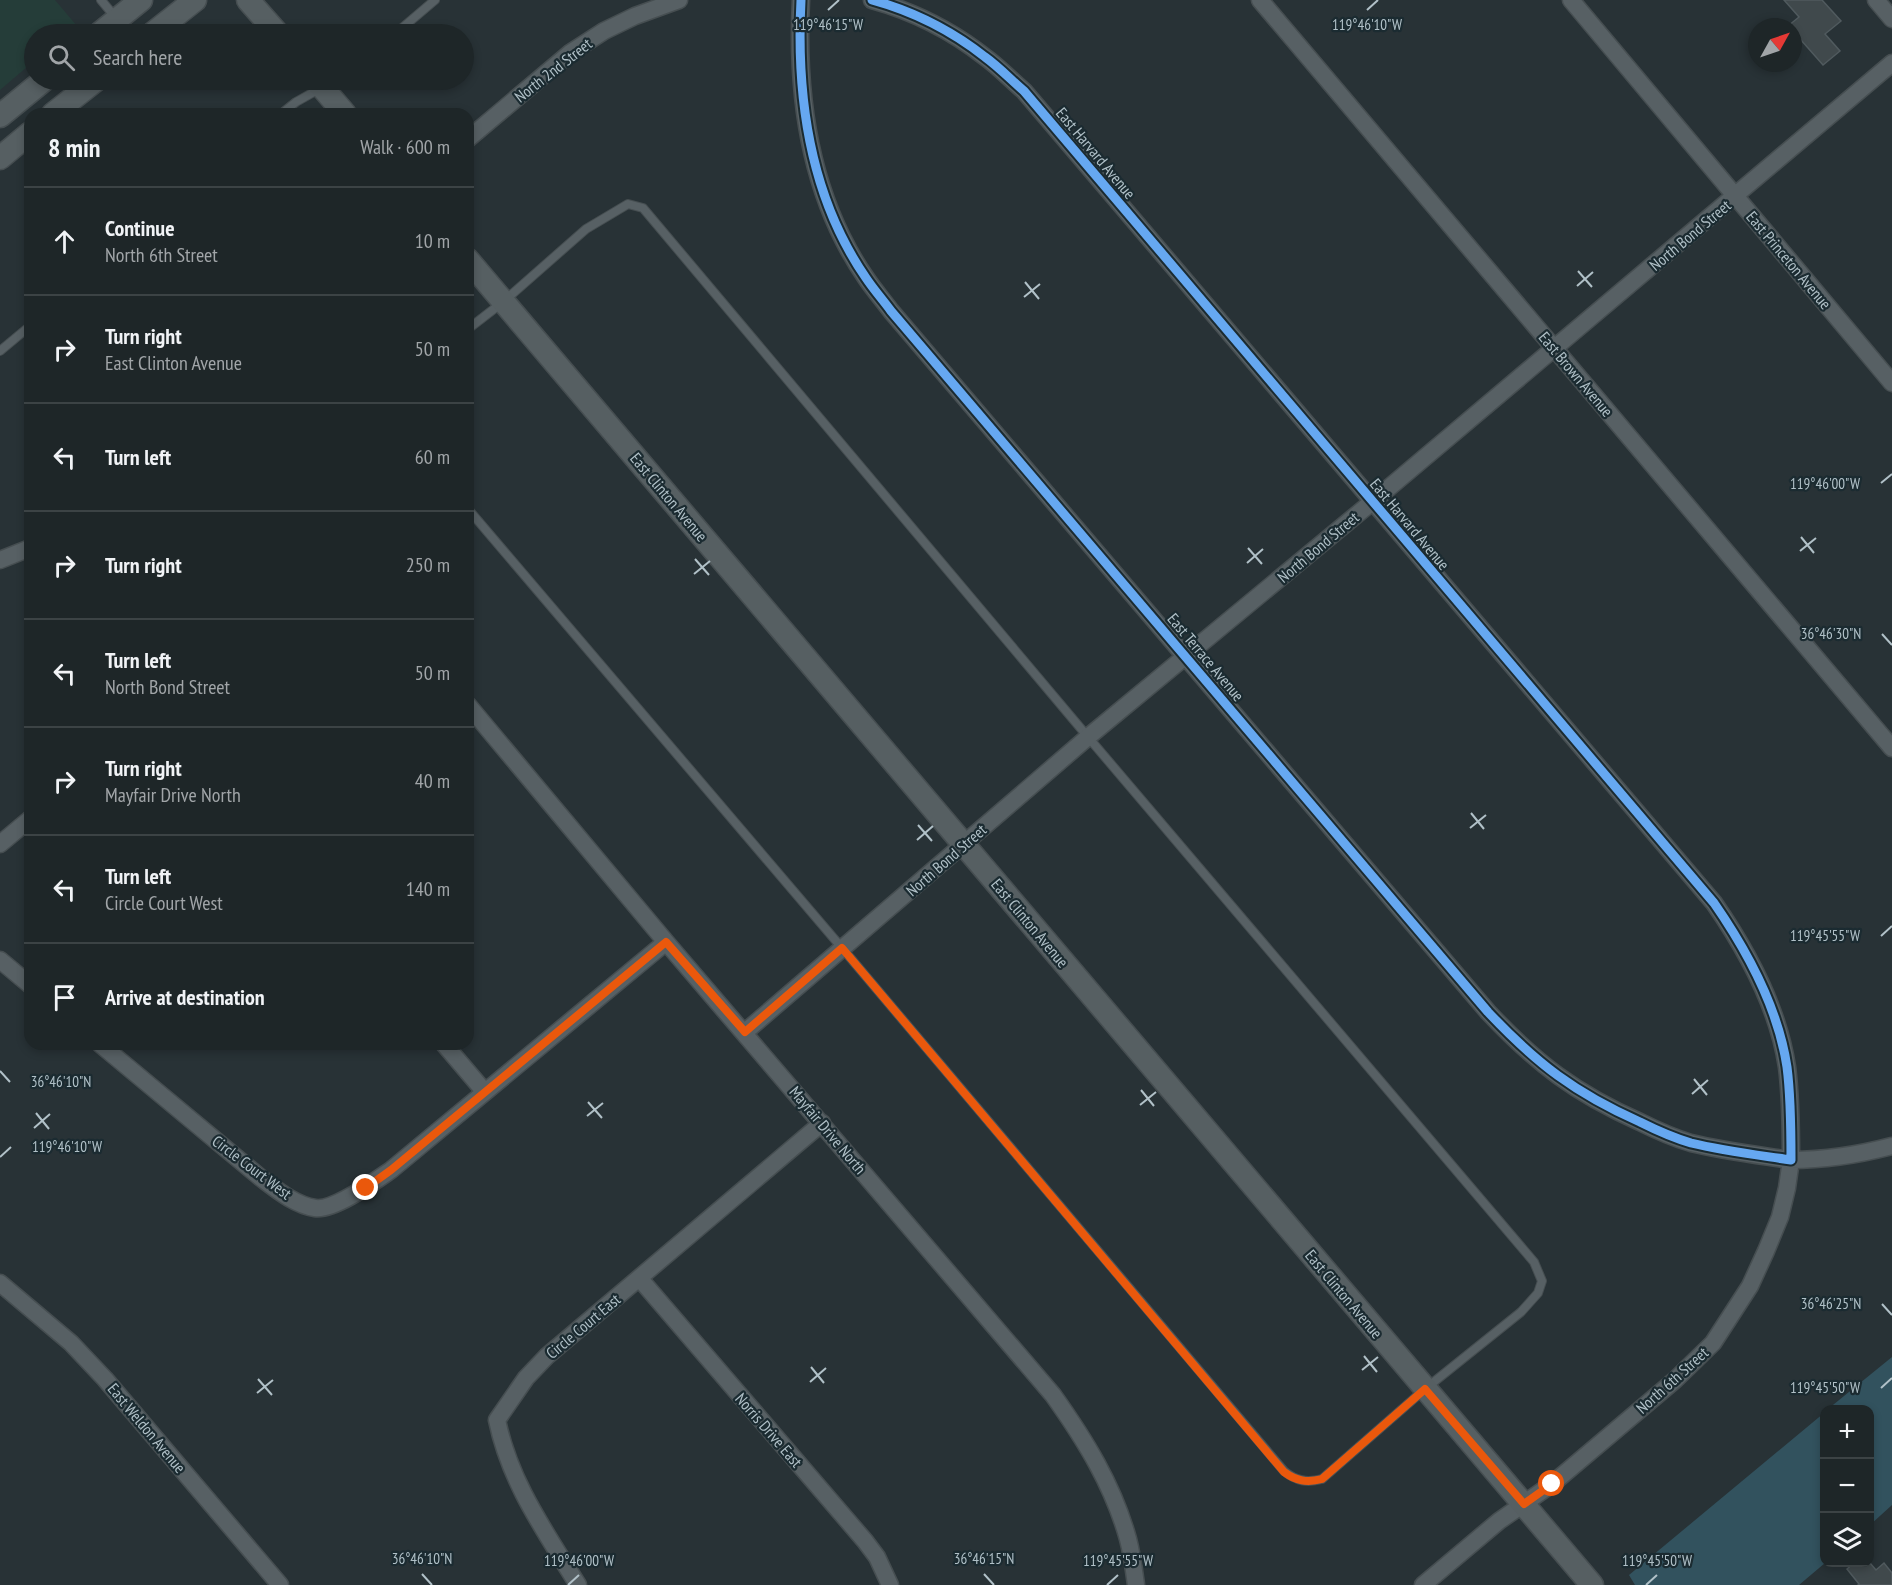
<!DOCTYPE html>
<html lang="en">
<head>
<meta charset="utf-8">
<style>
  body { margin:0; font-family:"PT Sans Narrow",sans-serif; background:#262e30; color:#f1f3f6 }
  .controls { position:absolute; right:18px; bottom:18px; display:grid; overflow:hidden; border-radius:12px; box-shadow:0 3px 9px #0003 }
  .controls button { width:54px; height:54px; display:grid; place-items:center; padding:0; border:0; border-bottom:2px solid #3c4345; background:#1e2628; color:#f1f3f6; font:30px sans-serif }
  .compass { position:absolute; left:1748px; top:18px; width:54px; height:54px; border-radius:50%; background:#1e2628; box-shadow:0 3px 9px #0003; rotate:50deg }
  .stop { position:absolute; width:18px; height:18px; margin:-14px; border:4px solid #ea580c; border-radius:50%; background:#fff }
  .stop.end { background:#ea580c; border-color:#fff; box-shadow:0 2px 6px #0008 }
  .list { margin:0; padding:0; list-style:none }
  h2 { display:flex; justify-content:space-between; align-items:center; height:78px; margin:0; padding:0 24px; font-size:26px }
  h2 small { font-size:20px; font-weight:400; color:#a1a5a8 }
  .list li { display:grid; grid-template-columns:39px 1fr auto; gap:18px; align-items:center; box-sizing:border-box; height:108px; padding:0 24px; border-top:2px solid #3c4345 }
  .list b { display:block; font-size:22px; white-space:nowrap }
  .list p { margin:0; font-size:20px; white-space:nowrap; color:#a1a5a8 }
  .list em { font-size:20px; font-style:normal; color:#a1a5a8 }
  .icon { flex:none; width:33px; height:33px; fill:none; stroke:currentColor; stroke-width:2; stroke-linecap:round; stroke-linejoin:round }
  .map { position:relative; flex:none; width:1892px; height:1585px; overflow:hidden }
  .search { position:absolute; background:#1e2628; box-shadow:0 3px 9px #0003; left:24px; top:24px; width:450px; height:66px; display:flex; align-items:center; gap:15px; box-sizing:border-box; padding:0 21px; border-radius:33px; color:#a1a5a8; font-size:22px }
  .panel { position:absolute; background:#1e2628; box-shadow:0 3px 9px #0003; left:24px; top:108px; width:450px; height:942px; border-radius:18px }
  .map>svg:first-child { display:block }
</style>
</head>
<body>
<div class="map">
<svg width="1892" height="1585" viewBox="0 0 1892 1585">
  <rect width="100%" height="100%" fill="#283236"/>
  <path fill="#253d39" d="M0 0H55L77 26 66 34H34V61L0 90Z"/>
  <path fill="#32525e" d="M1892 1357V1505L1870 1525V1410L1828 1409Z
    M1824 1413 1825 1563 1799 1585H1635L1629 1575Z"/>
  <path fill="#40494c" stroke="#505a5e" stroke-width="1.5" d="M1784 0H1822L1841 21 1825 34 1840 51 1823 65 1793 31V27L1788 26 1799 17Z
    M1854 1563H1870L1876 1570 1884 1563 1892 1573V1585H1858L1859 1584 1847 1569Z"/>
  <g fill="none" stroke-linecap="round" stroke-linejoin="round">
    <g stroke="#464e51" stroke-width="10">
      <path id="service" d="M101 0 116 18
        M395 34 435 0
        M281 114 296 102 335 80
        M468 329 503 302 586 229 628 204 643 208 1088 737 1534 1262 1542 1281 1538 1293 1521 1312 1425 1389 1322 1479C1307 1483 1296 1481 1284 1471L842 948 468 509
        M0 351 30 326"/>
    </g>
    <g stroke="#464e51" stroke-width="19">
      <path id="minor" d="M801 0C796 97 810 197 866 278 874 290 883 300 891 311L1488 1012C1537 1064 1575 1093 1640 1122 1656 1130 1674 1138 1691 1143 1724 1151 1758 1155 1791 1160 1791 1129 1791 1098 1787 1067 1778 1007 1748 952 1714 903L1024 91C1011 80 999 67 985 57 952 31 912 11 872 0
        M1260 0 1892 748
        M1571 0 1892 383
        M1876 0 1892 19
        M468 139 570 53 604 31 635 16 679 0
        M0 560 30 548
        M468 705 666 942 1053 1395C1085 1440 1113 1485 1128 1539 1132 1554 1134 1570 1136 1585
        M0 844 30 819
        M0 960 30 985
        M745 1032 1088 737 1372 502 1892 63
        M100 1044 261 1178C277 1190 295 1205 315 1208 334 1211 375 1181 391 1170L666 942
        M444 1044 484 1091
        M640 1279 865 1541 877 1557 890 1585
        M0 1283 71 1343 105 1379 280 1585
        M578 1585C545 1531 510 1483 497 1420L526 1378 547 1356 822 1123
        M1423 1585 1499 1521 1552 1484 1675 1380 1713 1343 1750 1286 1766 1251 1780 1217 1787 1188 1791 1160C1827 1160 1858 1155 1892 1146"/>
    </g>
    <g stroke="#464e51" stroke-width="25">
      <path id="secondary" d="M248 0 278 34
        M99 34 141 0
        M152 34 195 0
        M316 80 345 114
        M53 114 96 80
        M0 116 44 80
        M0 158 30 133
        M468 260 1592 1585"/>
    </g>
    <use href="#service" stroke="#576064" stroke-width="8"/>
    <use href="#minor" stroke="#576064" stroke-width="16"/>
    <use href="#secondary" stroke="#565f62" stroke-width="22"/>
    <g stroke="#1b2b31" stroke-width="13">
      <path id="cycleway" d="M801 0C796 97 810 197 866 278 874 290 883 300 891 311L1488 1012C1537 1064 1575 1093 1640 1122 1656 1130 1674 1138 1691 1143 1724 1151 1758 1155 1791 1160 1791 1129 1791 1098 1787 1067 1778 1007 1748 952 1714 903L1024 91C1011 80 999 67 985 57 952 31 912 11 872 0"/>
    </g>
    <use href="#cycleway" stroke="#66a8f1" stroke-width="9"/>
  </g>
  <g fill="none" stroke-linecap="round" stroke-linejoin="round">
    <path stroke="#ea580c" stroke-width="8" d="M366 1188 391 1170 666 942 745 1032 842 948 1284 1472C1296 1481 1307 1483 1322 1479L1425 1389 1524 1504 1552 1484"/>
  </g>
  <path fill="none" stroke="#b1c1c8" stroke-width="2" d="M828 10 839 0M1367 10 1378 0M1578 271 1592 287M1025 282 1039 299M1577 286 1593 272M1024 297 1040 284M1881 483 1892 474M1801 537 1814 553M1248 548 1262 564M1800 551 1816 538M695 559 709 575M1247 563 1263 549M694 574 710 561M1882 634 1892 645M1471 813 1484 829M918 825 932 841M1470 828 1486 815M917 840 933 826M1881 936 1892 926M0 1071 10 1082M1694 1079 1707 1095M1141 1090 1154 1106M1692 1094 1708 1080M588 1102 602 1118M1140 1105 1156 1092M36 1113 49 1129M587 1116 603 1103M34 1128 50 1114M0 1157 11 1147M1882 1304 1892 1315M1364 1356 1377 1372M811 1367 824 1383M1362 1370 1378 1357M258 1379 272 1395M810 1382 826 1368M1881 1388 1892 1378M257 1393 273 1380M422 1574 432 1585M984 1574 994 1585M568 1585 579 1575M1107 1585 1118 1575M1646 1585 1657 1575"/>
  <g text-anchor="middle" stroke-width="4.5" stroke-linejoin="round" paint-order="stroke">
    <g font-size="16" fill="#b1c1c8" stroke="#1b2b31">
      <text transform="translate(553 70) rotate(-38)" y="6">North 2nd Street</text>
      <text transform="translate(1096 153) rotate(50)" y="6">East Harvard Avenue</text>
      <text transform="translate(1690 235) rotate(-40)" y="6">North Bond Street</text>
      <text transform="translate(1789 260) rotate(50)" y="6">East Princeton Avenue</text>
      <text transform="translate(1576 374) rotate(50)" y="6">East Brown Avenue</text>
      <text transform="translate(669 497) rotate(50)" y="6">East Clinton Avenue</text>
      <text transform="translate(1410 524) rotate(50)" y="6">East Harvard Avenue</text>
      <text transform="translate(1318 547) rotate(-40)" y="6">North Bond Street</text>
      <text transform="translate(1206 657) rotate(50)" y="6">East Terrace Avenue</text>
      <text transform="translate(946 860) rotate(-41)" y="6">North Bond Street</text>
      <text transform="translate(1030 923) rotate(50)" y="6">East Clinton Avenue</text>
      <text transform="translate(828 1130) rotate(50)" y="6">Mayfair Drive North</text>
      <text transform="translate(252 1167) rotate(37)" y="6">Circle Court West</text>
      <text transform="translate(1344 1294) rotate(50)" y="6">East Clinton Avenue</text>
      <text transform="translate(583 1326) rotate(-40)" y="6">Circle Court East</text>
      <text transform="translate(1672 1380) rotate(-42)" y="6">North 6th Street</text>
      <text transform="translate(147 1428) rotate(50)" y="6">East Weldon Avenue</text>
      <text transform="translate(769 1430) rotate(49)" y="6">Norris Drive East</text>
    </g>
  </g>
  <g font-size="15" text-anchor="middle" fill="#b1c1c8" stroke="#1b2b31" stroke-width="4.5" stroke-linejoin="round" paint-order="stroke">
    <text x="828" y="30">119°46'15"W</text>
    <text x="1367" y="30">119°46'10"W</text>
    <text x="1825" y="489">119°46'00"W</text>
    <text x="1831" y="639">36°46'30"N</text>
    <text x="1825" y="941">119°45'55"W</text>
    <text x="61" y="1087">36°46'10"N</text>
    <text x="67" y="1152">119°46'10"W</text>
    <text x="1831" y="1309">36°46'25"N</text>
    <text x="1825" y="1393">119°45'50"W</text>
    <text x="422" y="1564">36°46'10"N</text>
    <text x="984" y="1564">36°46'15"N</text>
    <text x="579" y="1566">119°46'00"W</text>
    <text x="1118" y="1566">119°45'55"W</text>
    <text x="1657" y="1566">119°45'50"W</text>
  </g>
</svg>
<div class="controls">
<button>+</button>
<button>−</button>
<button><svg class="icon" aria-label="layers" viewBox="0 0 24 24"><path d="M12 4l9 5-9 5-9-5zM3 14l9 5 9-5"/></svg></button>
</div>
<svg class="compass" viewBox="-18 -18 36 36"><path d="M0-13l5 13h-10z" fill="#e53935"/><path d="M0 13l5-13h-10z" fill="#a1a5a8"/></svg>
<div class="stop" style="left:1552px;top:1484px"></div>
<div class="stop end" style="left:366px;top:1188px"></div>
<div class="search"><svg class="icon" aria-label="search" viewBox="0 0 24 24"><circle cx="10" cy="10" r="6"/><path d="M15 15l6 6"/></svg>Search here</div>
<section class="panel">
<h2>8 min<small>Walk · 600 m</small></h2>
<ul class="list">
<li><svg class="icon" aria-label="ahead" viewBox="0 0 24 24"><path d="M12 20V5M6 11l6-6 6 6"/></svg><div><b>Continue</b><p>North 6th Street</p></div><em>10 m</em></li>
<li><svg class="icon" aria-label="right" viewBox="0 0 24 24"><path d="M7 20v-9h11M14 6l5 5-5 5"/></svg><div><b>Turn right</b><p>East Clinton Avenue</p></div><em>50 m</em></li>
<li><svg class="icon" aria-label="left" viewBox="0 0 24 24"><path d="M17 20v-9H6M10 6l-5 5 5 5"/></svg><div><b>Turn left</b></div><em>60 m</em></li>
<li><svg class="icon" aria-label="right" viewBox="0 0 24 24"><path d="M7 20v-9h11M14 6l5 5-5 5"/></svg><div><b>Turn right</b></div><em>250 m</em></li>
<li><svg class="icon" aria-label="left" viewBox="0 0 24 24"><path d="M17 20v-9H6M10 6l-5 5 5 5"/></svg><div><b>Turn left</b><p>North Bond Street</p></div><em>50 m</em></li>
<li><svg class="icon" aria-label="right" viewBox="0 0 24 24"><path d="M7 20v-9h11M14 6l5 5-5 5"/></svg><div><b>Turn right</b><p>Mayfair Drive North</p></div><em>40 m</em></li>
<li><svg class="icon" aria-label="left" viewBox="0 0 24 24"><path d="M17 20v-9H6M10 6l-5 5 5 5"/></svg><div><b>Turn left</b><p>Circle Court West</p></div><em>140 m</em></li>
<li><svg class="icon" aria-label="arrive" viewBox="0 0 24 24"><path d="M6 21V4h12l-3 4 3 4H6"/></svg><div><b>Arrive at destination</b></div></li>
</ul>
</section>
</div>
</body>
</html>
